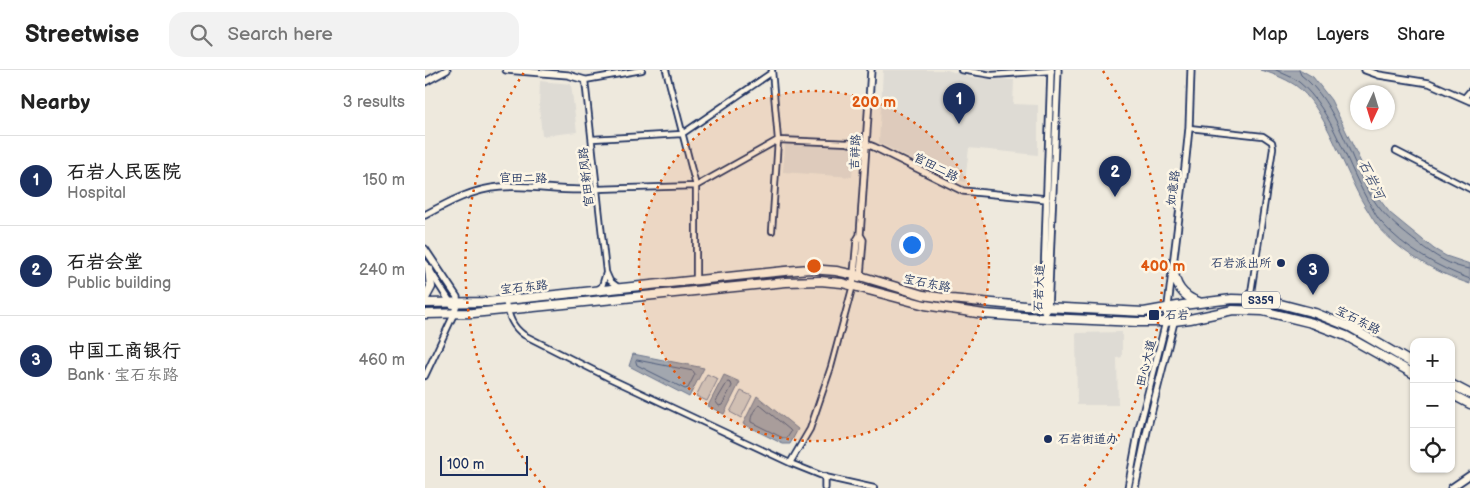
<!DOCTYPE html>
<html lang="en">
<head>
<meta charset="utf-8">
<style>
  body { margin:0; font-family:"Balsamiq Sans","LXGW WenKai TC",sans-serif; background:#f2f2f2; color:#222 }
  .controls { position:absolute; right:15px; bottom:15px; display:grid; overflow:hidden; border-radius:10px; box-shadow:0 1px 4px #0004 }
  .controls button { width:45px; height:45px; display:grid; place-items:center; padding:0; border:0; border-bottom:1px solid #e0e0e0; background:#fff; color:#222; font:25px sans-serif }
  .compass { position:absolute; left:925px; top:15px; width:45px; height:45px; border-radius:50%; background:#fff; box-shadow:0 1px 4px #0004; rotate:184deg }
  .scale { position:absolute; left:15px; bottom:12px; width:88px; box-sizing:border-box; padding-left:5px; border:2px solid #1b2f5e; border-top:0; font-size:14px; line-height:18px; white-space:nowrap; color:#1b2f5e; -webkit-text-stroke:4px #fcf5e5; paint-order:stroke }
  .you { position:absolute; left:486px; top:174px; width:18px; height:18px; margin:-12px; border:4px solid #fff; border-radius:50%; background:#1a73e8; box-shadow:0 0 0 8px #1a73e833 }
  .badge { display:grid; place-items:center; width:32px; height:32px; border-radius:50%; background:#1b2f5e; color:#fff; font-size:16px; font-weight:700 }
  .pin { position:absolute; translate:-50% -41px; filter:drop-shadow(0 1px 2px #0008) }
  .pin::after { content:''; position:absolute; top:26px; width:18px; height:15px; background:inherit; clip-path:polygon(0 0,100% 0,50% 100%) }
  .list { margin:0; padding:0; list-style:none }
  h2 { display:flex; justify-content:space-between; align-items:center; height:65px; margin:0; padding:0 20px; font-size:21px }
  h2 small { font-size:16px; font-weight:400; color:#767676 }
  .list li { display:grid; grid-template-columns:32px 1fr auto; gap:15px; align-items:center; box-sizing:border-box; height:90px; padding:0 20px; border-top:1px solid #e0e0e0 }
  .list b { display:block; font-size:19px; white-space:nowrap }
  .list p { margin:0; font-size:16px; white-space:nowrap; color:#767676 }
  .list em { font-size:16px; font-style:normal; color:#767676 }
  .icon { flex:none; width:28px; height:28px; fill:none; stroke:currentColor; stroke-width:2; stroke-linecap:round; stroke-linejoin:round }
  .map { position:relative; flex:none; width:1045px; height:418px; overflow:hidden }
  header { display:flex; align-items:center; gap:30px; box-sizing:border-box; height:70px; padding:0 25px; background:#fff; border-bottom:1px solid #e0e0e0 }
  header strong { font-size:24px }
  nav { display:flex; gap:28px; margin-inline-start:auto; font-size:18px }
  .search { width:350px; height:45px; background:#f2f2f2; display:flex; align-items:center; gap:12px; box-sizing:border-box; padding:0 18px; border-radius:15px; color:#767676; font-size:19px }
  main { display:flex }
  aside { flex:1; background:#fff }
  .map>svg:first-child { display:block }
</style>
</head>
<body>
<header>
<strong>Streetwise</strong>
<div class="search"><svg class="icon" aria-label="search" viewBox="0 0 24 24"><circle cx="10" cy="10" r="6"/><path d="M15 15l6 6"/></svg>Search here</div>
<nav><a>Map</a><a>Layers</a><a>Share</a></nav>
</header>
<main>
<aside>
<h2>Nearby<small>3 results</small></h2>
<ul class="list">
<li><span class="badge">1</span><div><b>石岩人民医院</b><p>Hospital</p></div><em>150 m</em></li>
<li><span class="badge">2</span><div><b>石岩会堂</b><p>Public building</p></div><em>240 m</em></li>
<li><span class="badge">3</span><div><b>中国工商银行</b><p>Bank · 宝石东路</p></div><em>460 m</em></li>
</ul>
</aside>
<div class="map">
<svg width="1045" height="418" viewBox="0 0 1045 418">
  <rect width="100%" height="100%" fill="#eee9dd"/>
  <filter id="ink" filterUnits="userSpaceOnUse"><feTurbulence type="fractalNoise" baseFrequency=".02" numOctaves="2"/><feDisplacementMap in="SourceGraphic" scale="10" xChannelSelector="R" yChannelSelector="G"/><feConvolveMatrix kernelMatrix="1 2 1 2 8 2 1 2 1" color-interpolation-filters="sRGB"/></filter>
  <g filter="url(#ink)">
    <path fill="#dedbd4" d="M458 0H522L547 8 589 10 588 34 613 35V85L544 78 540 112 525 108 454 73Z
      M115 11 146 14 152 62 117 66 114 36Z
      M361 65 430 70 427 107 358 102Z
      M697 262V287L692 288 693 335H652L651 263Z"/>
    <path fill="#cfcdca" stroke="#757e94" d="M282 304 293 309 282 331 271 326Z
      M316 321 327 326 316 348 305 342Z"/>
    <path fill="#a2a7af" stroke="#6c778f" d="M835 0H876L888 7 906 30 952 126 965 143 1009 179 1021 186 1045 194V214C1010 202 977 184 952 155 948 150 944 142 940 136 920 104 900 35 870 15 859 8 846 3 835 0Z
      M208 284 279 298 264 327 204 296Z
      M299 305 315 312 299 344 283 336Z
      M332 326 373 359 365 374H358L318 354Z"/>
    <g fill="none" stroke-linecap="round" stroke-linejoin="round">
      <path stroke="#515f7e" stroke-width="1" d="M851 0C858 4 868 7 874 12 908 40 923 99 946 136 949 141 952 148 956 152 980 179 1012 197 1045 209
        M874 0 876 5C913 33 924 90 948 129 960 148 977 161 994 174 1009 185 1026 197 1045 199
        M212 290 268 301 270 304 263 318 260 319 212 295 211 292Z
        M303 312 306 313 307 316 297 335 294 336 291 332Z
        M335 335 365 360 366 362 362 368H358L326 352C325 347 330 337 335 335Z"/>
      <g stroke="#1b2f5e" stroke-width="8">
        <path id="minor" d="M241 0 271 116V210
          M347 0 353 70 347 161
          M536 0 567 5 627 1
          M1039 28 1045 21
          M764 58 838 66 847 72 848 78 825 229
          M167 69 257 64 346 3
          M971 81 1045 119
          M172 119 271 116 353 70 424 73
          M193 217 185 211 181 202 160 10 217 0
          M172 220 177 216 181 203
          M80 230C84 245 86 256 99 265L184 308 365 393 400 407 449 418
          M0 306 29 244
          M365 393 385 359 406 297 428 215"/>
      </g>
      <g stroke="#1b2f5e" stroke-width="9">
        <path id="tertiary" d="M81 0 143 5 160 10
          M940 0 954 5 1004 13 1045 31
          M0 12 22 0
          M424 73 441 74 449 77 538 121 622 129
          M0 145C24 132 48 119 75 117 108 114 139 123 172 119
          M0 179 32 227V233L29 244
          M0 193 27 235
          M433 209 435 206 438 170 435 165
          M428 215 432 170 435 165 446 0
          M623 239 633 0
          M622 248 618 237 626 0
          M400 418V407
          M703 418 714 359 741 252 760 97 764 58 766 0
          M710 418 723 356 749 252 744 240
          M1026 418 1045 405"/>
      </g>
      <g stroke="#1b2f5e" stroke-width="11">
        <path id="primary" d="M749 196C748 214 758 227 774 232
          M0 228 6 217 4 199
          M0 233 62 232 360 201 385 199 411 201 435 206 498 225 526 229 600 236 719 242 758 235 807 229 840 230 890 243 925 257 989 294
          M0 244 48 243 361 212 395 211 417 213 500 235 559 244 600 247 712 252H741L765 249 808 240 838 241 887 253 921 266 989 304
          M1026 314 1045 324
          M1026 324 1045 334"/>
      </g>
      <use href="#minor" stroke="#fcf5e5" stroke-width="4.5"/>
      <use href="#tertiary" stroke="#fcf5e5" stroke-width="5.5"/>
      <use href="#primary" stroke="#fcf5e5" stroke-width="8"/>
    </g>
  </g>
  <circle cx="389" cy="196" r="175" fill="#de5710" fill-opacity=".12"/>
  <g fill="none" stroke="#de5710" stroke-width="2.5" stroke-dasharray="2.5 5">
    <circle cx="389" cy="196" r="175"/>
    <path d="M120 418A349 349 0 0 1 100 1M678 1A349 349 0 0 1 658 418"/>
  </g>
  <g fill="#1b2f5e" stroke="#fcf5e5" stroke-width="2">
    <circle cx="856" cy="193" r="5"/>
    <rect x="723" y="239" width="12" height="12" rx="2.5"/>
    <circle cx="623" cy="369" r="5"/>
  </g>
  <g text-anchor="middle" stroke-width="5" stroke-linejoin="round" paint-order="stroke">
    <rect fill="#fcf5e5" stroke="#5e6a86" stroke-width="1" x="817" y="221.5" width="38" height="17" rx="4"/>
    <g font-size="11" font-weight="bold" fill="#1b2f5e">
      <text x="836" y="234">S359</text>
    </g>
    <g font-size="12" fill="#1b2f5e" stroke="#fcf5e5">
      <text transform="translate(430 82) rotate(-87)" y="4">吉祥路</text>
      <text transform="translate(511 97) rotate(27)" y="4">官田二路</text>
      <text transform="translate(161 107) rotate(-96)" y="4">官田新风路</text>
      <text transform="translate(98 108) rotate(1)" y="4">官田二路</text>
      <text transform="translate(748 118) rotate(-83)" y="4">如意路</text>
      <text transform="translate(502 213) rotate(11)" y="4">宝石东路</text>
      <text transform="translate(99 217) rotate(-6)" y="4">宝石东路</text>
      <text transform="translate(614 218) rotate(-87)" y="4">石岩大道</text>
      <text transform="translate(933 250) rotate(27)" y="4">宝石东路</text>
      <text transform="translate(721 293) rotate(-76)" y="4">田心大道</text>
    </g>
    <g font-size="12" fill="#1b2f5e" stroke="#fcf5e5" text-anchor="start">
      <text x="846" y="197" text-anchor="end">石岩派出所</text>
      <text x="740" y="249">石岩</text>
      <text x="633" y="373">石岩街道办</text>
    </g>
    <g font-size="14" font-style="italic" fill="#445376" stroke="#fcf5e5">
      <text transform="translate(947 109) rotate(64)" y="5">石岩河</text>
    </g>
  </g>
  <circle cx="389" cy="196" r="8" fill="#de5710" stroke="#fcf5e5" stroke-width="2.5"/>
  <g font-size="15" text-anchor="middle" font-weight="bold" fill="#de5710" stroke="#fcf5e5" stroke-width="5" stroke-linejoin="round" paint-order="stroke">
    <text x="449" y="37">200 m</text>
    <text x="738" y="201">400 m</text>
  </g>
</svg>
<div class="controls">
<button>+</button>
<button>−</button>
<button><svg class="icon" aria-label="locate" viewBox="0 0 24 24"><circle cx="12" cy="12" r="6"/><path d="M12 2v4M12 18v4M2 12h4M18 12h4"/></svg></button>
</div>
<svg class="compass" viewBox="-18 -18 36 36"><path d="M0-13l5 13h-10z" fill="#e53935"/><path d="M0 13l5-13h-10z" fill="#767676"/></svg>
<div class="scale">100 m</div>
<div class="you"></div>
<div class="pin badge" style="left:534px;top:54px">1</div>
<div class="pin badge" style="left:690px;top:127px">2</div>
<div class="pin badge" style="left:888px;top:225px">3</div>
</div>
</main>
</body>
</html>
